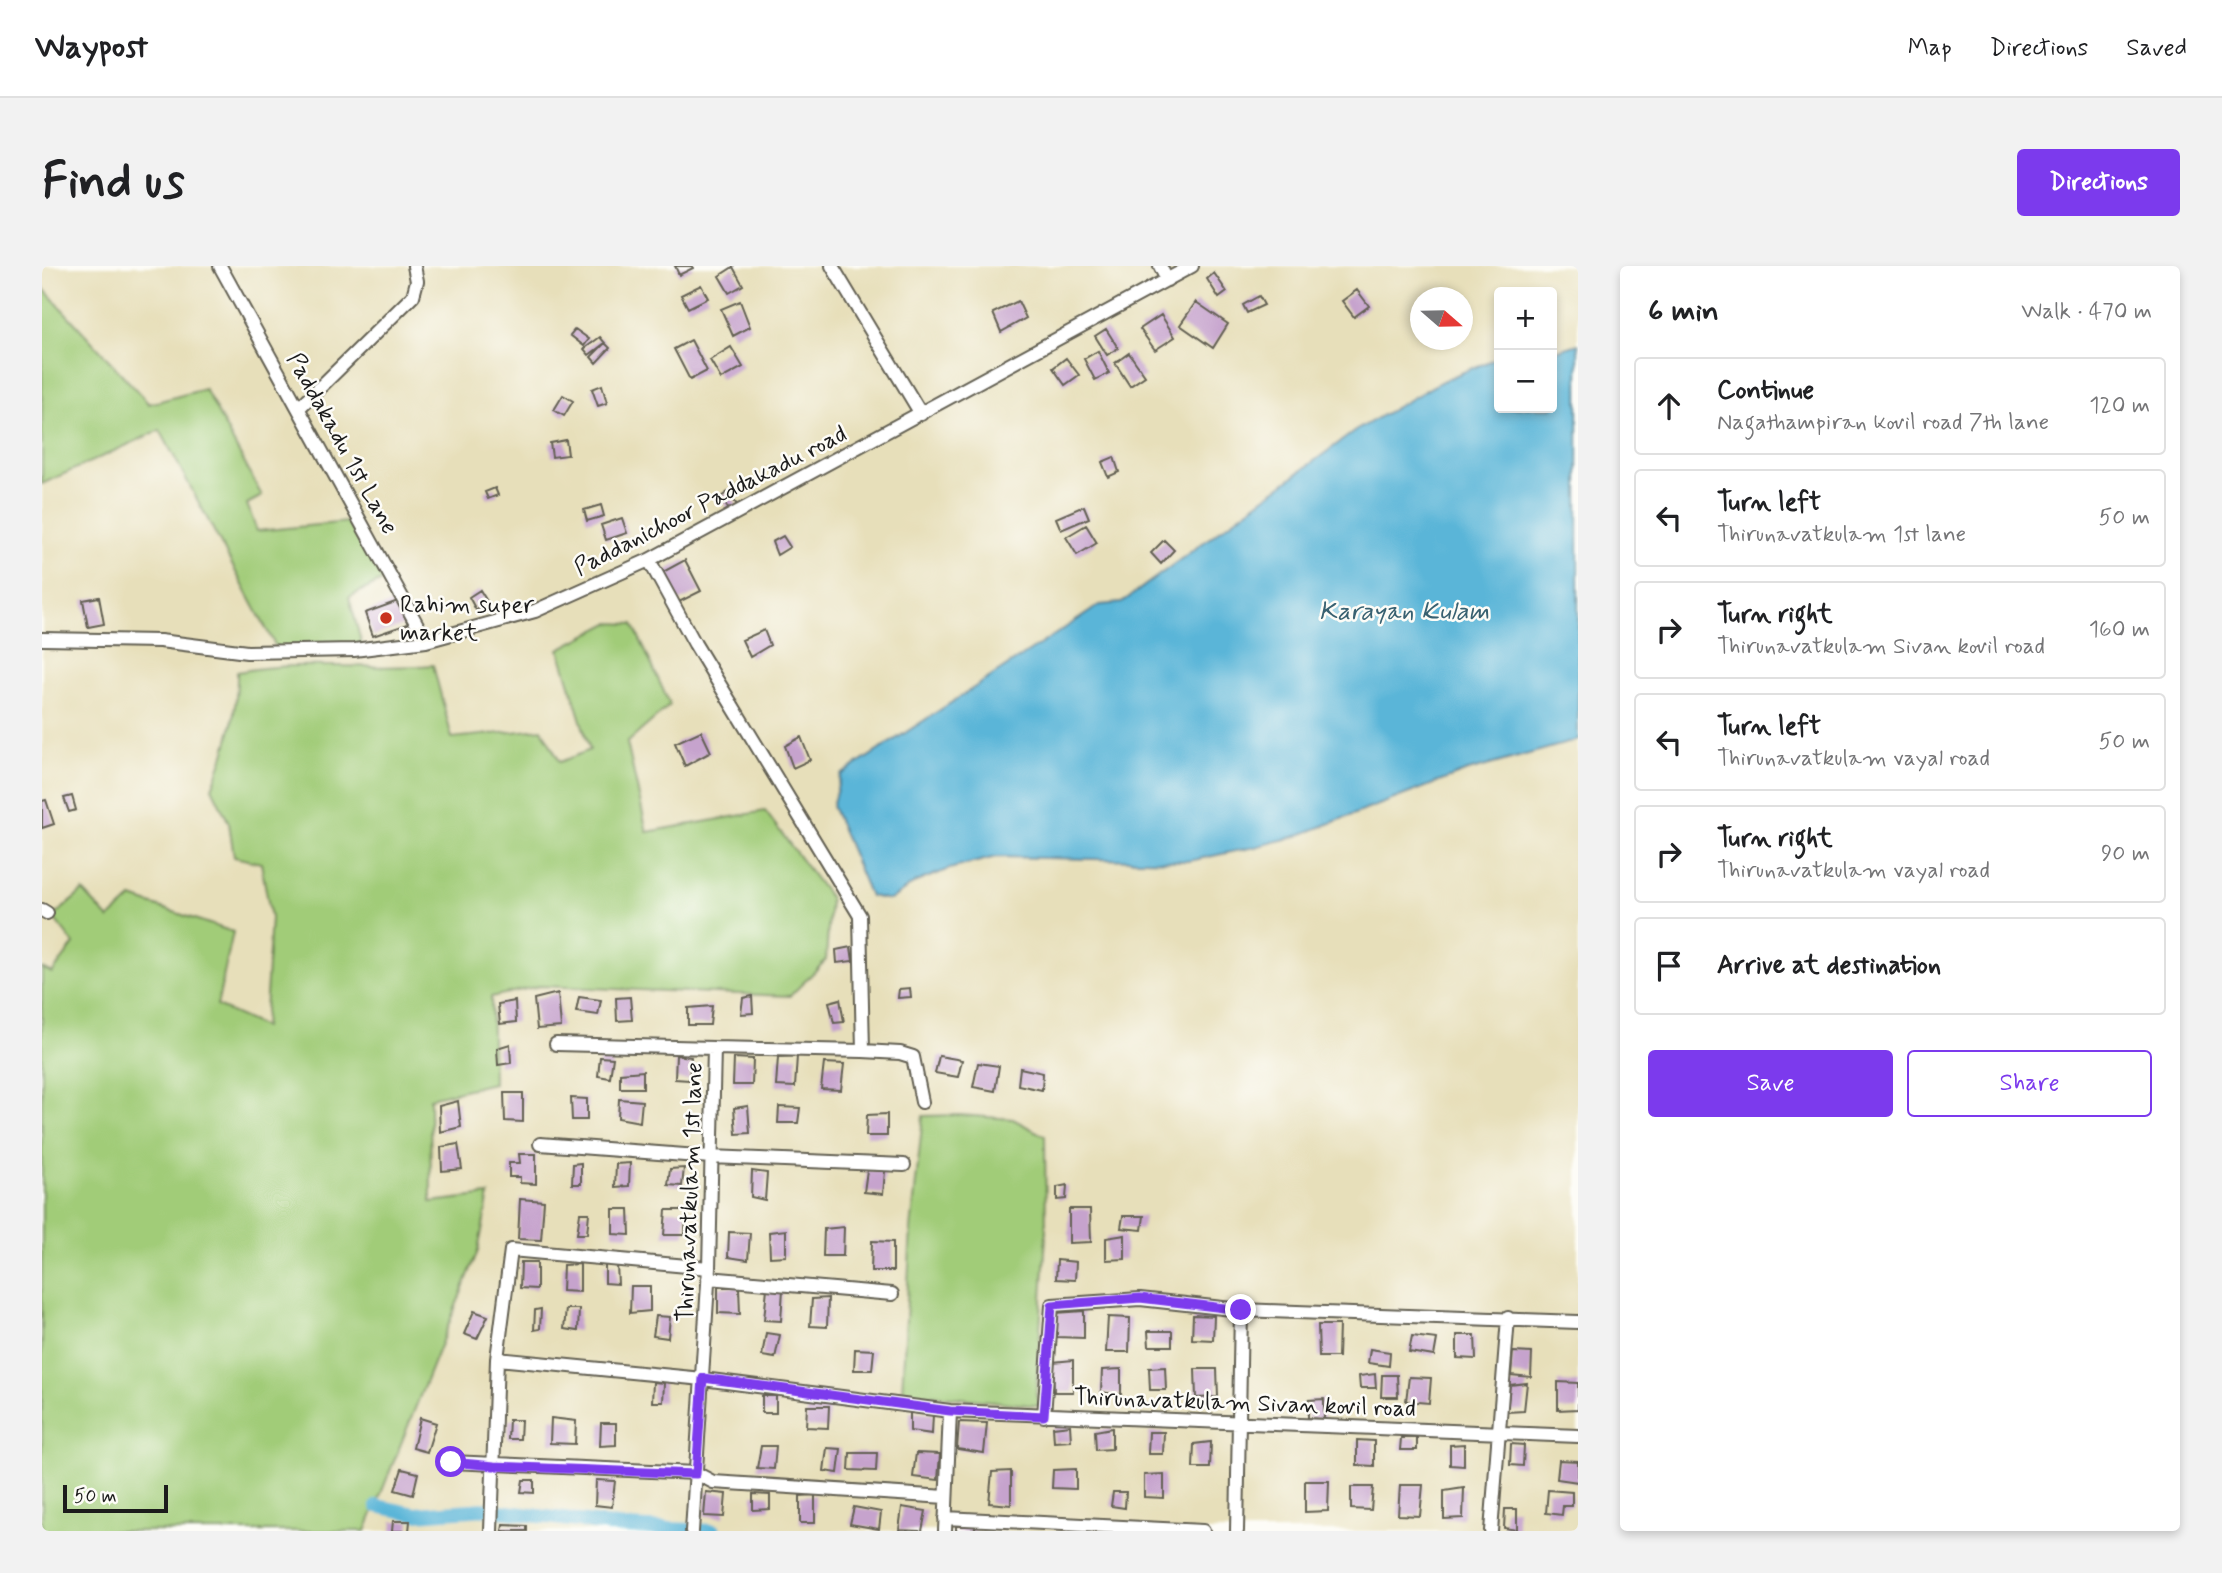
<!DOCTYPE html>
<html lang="en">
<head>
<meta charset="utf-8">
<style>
  body { margin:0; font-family:Mynerve,sans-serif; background:#f2f2f2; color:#202124 }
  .controls { position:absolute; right:21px; top:21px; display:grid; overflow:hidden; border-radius:7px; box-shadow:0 4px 10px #0003 }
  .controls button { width:63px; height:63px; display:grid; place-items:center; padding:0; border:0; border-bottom:2px solid #e0e0e0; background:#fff; color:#202124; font:35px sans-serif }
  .compass { position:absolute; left:1368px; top:21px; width:63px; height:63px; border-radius:50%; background:#fff; box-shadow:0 4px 10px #0003; rotate:110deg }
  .scale { position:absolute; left:21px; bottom:18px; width:105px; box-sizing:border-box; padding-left:7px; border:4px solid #1c1c1c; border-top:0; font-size:19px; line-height:24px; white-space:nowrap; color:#1c1c1c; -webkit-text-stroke:5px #fdfcf7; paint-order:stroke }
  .stop { position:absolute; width:21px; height:21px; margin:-16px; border:5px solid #7c3aed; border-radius:50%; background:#fff }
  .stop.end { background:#7c3aed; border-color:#fff; box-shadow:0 2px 7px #0008 }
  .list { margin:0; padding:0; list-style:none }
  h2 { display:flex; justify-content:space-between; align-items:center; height:91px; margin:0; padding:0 28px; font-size:30px }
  h2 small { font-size:23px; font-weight:400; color:#757577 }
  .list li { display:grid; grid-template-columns:46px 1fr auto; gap:21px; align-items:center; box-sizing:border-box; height:98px; margin:0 14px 14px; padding:0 14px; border:2px solid #e0e0e0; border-radius:7px }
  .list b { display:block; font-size:26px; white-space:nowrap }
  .list p { margin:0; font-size:23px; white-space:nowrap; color:#757577 }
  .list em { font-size:23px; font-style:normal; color:#757577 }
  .actions { display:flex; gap:14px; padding:21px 28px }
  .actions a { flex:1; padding:16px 0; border:2px solid #7c3aed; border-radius:7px; text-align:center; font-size:24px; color:#7c3aed }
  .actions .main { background:#7c3aed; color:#fff }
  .icon { flex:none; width:38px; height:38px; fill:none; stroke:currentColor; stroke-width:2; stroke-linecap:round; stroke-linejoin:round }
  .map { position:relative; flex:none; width:1536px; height:1265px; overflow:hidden; border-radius:7px }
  header { display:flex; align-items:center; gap:42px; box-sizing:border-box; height:98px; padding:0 35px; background:#fff; border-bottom:2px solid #e0e0e0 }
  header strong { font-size:33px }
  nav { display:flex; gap:38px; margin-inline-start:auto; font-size:24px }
  .intro { display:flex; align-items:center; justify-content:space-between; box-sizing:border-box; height:168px; padding:0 42px }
  h1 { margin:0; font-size:49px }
  .button { padding:18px 32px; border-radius:7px; background:#7c3aed; color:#fff; font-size:24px; font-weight:700 }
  main { display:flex; gap:42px; padding:0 42px }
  aside { flex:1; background:#fff; border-radius:7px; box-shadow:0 4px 10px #0003 }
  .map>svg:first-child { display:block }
</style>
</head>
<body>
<header>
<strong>Waypost</strong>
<nav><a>Map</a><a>Directions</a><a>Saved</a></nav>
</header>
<div class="intro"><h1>Find us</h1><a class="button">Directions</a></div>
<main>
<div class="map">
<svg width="1536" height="1265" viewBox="0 0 1536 1265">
  <rect width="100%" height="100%" fill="#fdfcf7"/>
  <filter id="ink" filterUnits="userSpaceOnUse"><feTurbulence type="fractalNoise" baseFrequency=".0143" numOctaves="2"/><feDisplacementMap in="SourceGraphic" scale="14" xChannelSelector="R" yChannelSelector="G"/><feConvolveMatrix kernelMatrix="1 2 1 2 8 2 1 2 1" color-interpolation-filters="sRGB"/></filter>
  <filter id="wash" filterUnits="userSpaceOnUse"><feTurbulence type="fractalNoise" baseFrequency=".00686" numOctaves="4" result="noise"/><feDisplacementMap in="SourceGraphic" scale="28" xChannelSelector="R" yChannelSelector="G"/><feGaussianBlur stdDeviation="1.57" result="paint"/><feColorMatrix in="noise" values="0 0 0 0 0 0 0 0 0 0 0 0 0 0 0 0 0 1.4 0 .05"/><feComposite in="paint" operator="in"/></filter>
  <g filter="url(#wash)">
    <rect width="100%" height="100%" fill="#e7dfba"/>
    <path fill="#a1cc78" stroke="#5e744a" stroke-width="2" d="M0 21 107 138 163 123 220 230 205 238 215 265 305 256 342 314 307 331 320 379 235 383 118 164 0 218Z
      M567 357 591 358 628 439 585 477 605 566 723 545 788 632 784 694 748 730 497 720 449 731 451 817 388 832 389 936 447 929 436 985 324 1265H0V702L10 707 32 678 11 651 41 625 67 653 90 632 191 666 175 740 222 761 229 652 219 597 192 591 187 557 170 522C185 485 196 446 195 406 259 393 326 405 391 399L410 472 500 463 518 496 548 484 517 383Z
      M918 849 971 853 1003 870 1004 969 994 1128 997 1140 860 1126 869 963 881 850Z"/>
    <path fill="#5ab5d8" stroke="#3b687a" stroke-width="2" d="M1536 78V474L1423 506 1255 570 1213 581 1147 595 954 591 907 603 874 616 848 634 828 630 790 540 799 509 1058 339 1079 337 1313 165 1400 115 1457 91V142H1510V86Z"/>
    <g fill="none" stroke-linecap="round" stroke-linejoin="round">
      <path stroke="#5ab5d8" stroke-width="14" d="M335 1240 374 1248 444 1243
        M458 1245 583 1261 672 1265"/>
    </g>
    <g id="blocks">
      <path fill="#c6a3cd" d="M633 0H650L651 2 637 9Z
        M691 1 701 19 687 27 677 10Z
        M1172 7 1185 26 1177 32 1165 13Z
        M659 19 666 32 646 42 639 29Z
        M1315 24 1327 40 1312 51 1300 35Z
        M1217 30 1222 39 1205 47 1201 39Z
        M698 35 708 61 691 70 679 43Z
        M976 35 984 52 959 66 951 47Z
        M1154 36 1186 58 1171 82 1138 59Z
        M1119 49 1133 71 1113 84 1098 63Z
        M533 63 547 73 542 80 528 69Z
        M1064 63 1076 82 1065 89 1053 70Z
        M558 71 563 77 547 89 542 83Z
        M649 74 665 105 648 114 632 83Z
        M563 77 568 82 554 97 549 91Z
        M689 81 701 101 679 113 668 94Z
        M1056 85 1067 107 1053 114 1042 93Z
        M1087 87 1103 110 1088 120 1073 97Z
        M1024 92 1037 109 1023 119 1011 102Z
        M560 119 565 137 556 140 550 123Z
        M521 129 531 135 522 150 512 144Z
        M524 174 526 189 510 191 508 177Z
        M1072 191 1077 206 1066 211 1060 196Z
        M453 222 456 229 446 233 443 226Z
        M686 226 695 239 687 244 679 231Z
        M559 239 562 250 545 255 542 244Z
        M1042 240 1047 252 1019 264 1014 252Z
        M580 252 585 267 564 274 559 259Z
        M1044 259 1055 277 1035 289 1024 271Z
        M741 270 748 281 735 289 730 276Z
        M1122 274 1132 284 1119 298 1109 287Z
        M643 294 659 325 637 336 621 306Z
        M438 324 446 337 434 344 427 331Z
        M57 331 62 358 46 361 41 334Z
        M356 335 366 358 331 370 323 347Z
        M722 364 728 379 708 391 700 374Z
        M659 465 669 486 643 500 633 477Z
        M759 471 768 494 751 502 743 480Z
        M30 530 34 544 27 546 22 532Z
        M4 534 12 558 0 562V535Z
        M809 681 811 695 795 697 794 684Z
        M868 722 869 731 856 732 857 723Z
        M516 727 519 761 495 763 492 733Z
        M710 730 711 747 699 748 701 732Z
        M537 731 559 734 556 749 534 746Z
        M588 731 590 754 575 755 574 732Z
        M798 733 802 756 792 757 787 736Z
        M473 735 474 756 458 758 456 738Z
        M670 740 668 759H646V742Z
        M468 778 469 797 456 799 455 782Z
        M634 789 649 791 647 814 633 813Z
        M755 790 753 821 734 820 736 791Z
        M897 790 920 794 916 811 893 807Z
        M558 791 571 792 568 812 556 810Z
        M692 792 711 793 710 819H691Z
        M782 797 802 798 799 824 779 823Z
        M936 797 957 800 953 825 931 821Z
        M978 802 1001 807 1000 824 976 819Z
        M601 805V822H578V807Z
        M462 827H481V856L463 855Z
        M529 832 545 833V854H530Z
        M577 833 600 835 598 856 576 852Z
        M416 835 419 861 398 866 397 840Z
        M706 840 708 867 694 868 692 842Z
        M737 841 758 842 756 857H736Z
        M845 848V870H824L825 849Z
        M416 878 420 903 400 905 399 881Z
        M477 888H494V918L478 917V911H467V897H478Z
        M539 897V918H530L531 898Z
        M588 897 587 920 573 921 574 898Z
        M642 902 640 920 626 919 628 903Z
        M825 904 843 905 841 928 822 926Z
        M710 905 725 907 723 934 709 931Z
        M1025 919 1024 933 1015 934V921Z
        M478 933 502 935 499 974 476 973Z
        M571 943H587L588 969 571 968Z
        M1027 943H1048L1049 976 1027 977Z
        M624 944H644L643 969H622Z
        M538 947H547L545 968H535Z
        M1081 950H1102L1100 964 1079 962Z
        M802 961 801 990H781L782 963Z
        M744 964V990L728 991 727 966Z
        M687 966 708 967 706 994 686 991Z
        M1083 969V993L1064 994V972Z
        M830 975 851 976V1005H829Z
        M1015 994 1034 996 1033 1014 1014 1013Z
        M479 996H495V1023L478 1022Z
        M538 998V1026L520 1025 521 999Z
        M563 998 575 999 576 1018 563 1017Z
        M589 1020H608V1045L588 1047Z
        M676 1021H697L698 1048 676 1047Z
        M725 1022 741 1023 739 1055 722 1054Z
        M786 1032 785 1061 768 1060 770 1033Z
        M499 1043 498 1063 492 1064 493 1044Z
        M524 1043H537L536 1065 522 1063Z
        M432 1045 446 1050 435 1073 422 1068Z
        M1042 1045V1072L1015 1071 1014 1047Z
        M1151 1049 1172 1050 1171 1074 1150 1073Z
        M614 1050 628 1051 626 1072 611 1070Z
        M1066 1051 1088 1052 1087 1086H1064Z
        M1276 1059H1297L1296 1091H1277Z
        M1106 1065H1130V1080H1107Z
        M724 1067 738 1069 733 1092 720 1090Z
        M1415 1069H1433L1434 1093 1415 1092Z
        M1370 1070 1395 1073 1392 1090 1367 1086Z
        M813 1083 832 1084 830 1104H812Z
        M1328 1083 1348 1086 1347 1100 1326 1097Z
        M1471 1086 1490 1087 1489 1111 1469 1109Z
        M1031 1094V1126H1012L1011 1096Z
        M1123 1101 1124 1124H1108L1107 1102Z
        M1079 1103V1129L1059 1126 1060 1104Z
        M1153 1103H1175L1176 1131 1154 1132Z
        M1333 1108 1334 1122H1318L1317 1110Z
        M1340 1109H1355L1356 1131H1339Z
        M1367 1111 1389 1112 1387 1137 1364 1135Z
        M611 1116 622 1117 621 1136H610Z
        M1516 1116 1536 1117V1143L1516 1144Z
        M1485 1117 1482 1145 1465 1146 1468 1119Z
        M720 1130H734V1147H720Z
        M1282 1133V1153L1266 1152V1134Z
        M765 1140H787L786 1162 764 1161Z
        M868 1146 891 1148 890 1168 868 1165Z
        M378 1152 394 1157 385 1186 371 1182Z
        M509 1152 534 1155 533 1178 508 1177Z
        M467 1154H479L478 1173H466Z
        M917 1156 945 1157 942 1187 915 1183Z
        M559 1157H574V1179L558 1180Z
        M1028 1159 1029 1175 1012 1176 1011 1161Z
        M1070 1162V1183L1054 1184 1053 1165Z
        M1107 1166H1122L1121 1188H1106Z
        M1359 1172H1375V1184H1358Z
        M1315 1174 1332 1175V1200L1315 1199Z
        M1169 1176 1168 1202H1151L1152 1178Z
        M1422 1178V1200L1408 1199V1179Z
        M1469 1178 1482 1179 1481 1200 1468 1199Z
        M719 1180H734L732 1203 715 1202Z
        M785 1182 799 1183 796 1207 782 1205Z
        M808 1187H835L834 1205 807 1204Z
        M874 1187 898 1188 896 1214 871 1211Z
        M1517 1194 1536 1195V1216L1515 1213Z
        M360 1203 376 1207 371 1229 353 1224Z
        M1034 1203V1223L1010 1222 1011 1204Z
        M969 1205V1239L947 1237 950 1206Z
        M1122 1208V1232L1102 1231V1209Z
        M481 1214H492V1227L479 1226Z
        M554 1214 573 1215 570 1241 553 1239Z
        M1263 1215H1287L1286 1245 1263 1246Z
        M1358 1219H1381L1378 1250 1356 1249Z
        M1309 1221H1331L1329 1244 1309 1243Z
        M1422 1222 1421 1252 1402 1253V1225Z
        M1506 1224 1530 1226V1240H1521L1520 1249 1504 1247Z
        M664 1226 684 1228 682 1251 662 1250Z
        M1071 1226H1084L1083 1242 1069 1240Z
        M711 1228 728 1229V1243L711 1244Z
        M773 1229V1257H758V1230Z
        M812 1241 839 1246 837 1263 808 1258Z
        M860 1241 884 1245 880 1265 857 1264Z
        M1463 1243H1475V1264L1462 1262Z
        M351 1255H368L367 1265H350Z
        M461 1259 485 1260V1265H460Z
        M914 1260H933V1265H914Z"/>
    </g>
  </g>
  <g filter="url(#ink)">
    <use href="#blocks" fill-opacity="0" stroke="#636053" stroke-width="2"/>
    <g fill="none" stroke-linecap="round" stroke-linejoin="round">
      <g stroke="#636053" stroke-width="16">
        <path id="minor" d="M178 0 384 375
          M790 0 879 148
          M1118 0 1125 14
          M258 141 371 30 375 15 372 0
          M607 294 653 378 818 650 821 785 672 782 667 1002 650 1265
          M0 373 118 375 205 386 312 384 384 375 493 345 607 294 1150 0
          M0 644 5 647
          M514 778 672 782
          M821 785 858 787 871 791 880 836
          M498 878 669 891 862 899
          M666 1012 850 1028
          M455 1093 469 984 667 1002
          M1002 1150 1010 1039 1098 1033 1199 1044 1536 1056
          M409 1196 654 1207 671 1216 904 1231
          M903 1252 1161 1265
          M449 1265 455 1093 661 1113 908 1145 1536 1170
          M903 1265 908 1145
          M1195 1265 1199 1044
          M1449 1265 1466 1052"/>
      </g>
      <use href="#minor" stroke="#fff" stroke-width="12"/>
    </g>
  </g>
  <g fill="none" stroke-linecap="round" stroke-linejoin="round" filter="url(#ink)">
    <path stroke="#7c3aed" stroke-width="9" d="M409 1196 452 1200 654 1208 661 1112 908 1145 1002 1150 1010 1039 1098 1032 1199 1044"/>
  </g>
  <circle fill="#c8321e" stroke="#fdfcf7" stroke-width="2.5" cx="344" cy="352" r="7"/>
  <g text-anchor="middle" stroke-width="5" stroke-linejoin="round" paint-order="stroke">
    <g font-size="24" fill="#1c1c1c" stroke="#fdfcf7">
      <text transform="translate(301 177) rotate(61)" y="8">Paddakadu 1st Lane</text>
      <text transform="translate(668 234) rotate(-27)" y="8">Paddanichoor Paddakadu road</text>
      <text transform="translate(647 926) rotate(-88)" y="8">Thirunavatkulam 1st lane</text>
      <text transform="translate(1203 1136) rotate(2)" y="8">Thirunavatkulam Sivan kovil road</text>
    </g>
    <g font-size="24" fill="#1c1c1c" stroke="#fdfcf7" text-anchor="start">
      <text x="358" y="346">Rahim super<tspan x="358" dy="28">market</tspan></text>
    </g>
    <g font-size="26" font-style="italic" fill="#386171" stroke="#fdfcf7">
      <text x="1362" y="353">Karayan Kulam</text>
    </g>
  </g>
</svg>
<div class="controls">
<button>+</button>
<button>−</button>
</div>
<svg class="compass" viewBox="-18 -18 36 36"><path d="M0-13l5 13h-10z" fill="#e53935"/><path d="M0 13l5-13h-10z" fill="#757577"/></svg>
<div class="scale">50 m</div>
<div class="stop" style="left:409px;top:1196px"></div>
<div class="stop end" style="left:1199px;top:1044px"></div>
</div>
<aside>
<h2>6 min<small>Walk · 470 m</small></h2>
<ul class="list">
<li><svg class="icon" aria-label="ahead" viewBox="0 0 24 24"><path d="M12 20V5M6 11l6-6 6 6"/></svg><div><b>Continue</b><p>Nagathampiran kovil road 7th lane</p></div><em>120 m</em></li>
<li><svg class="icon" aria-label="left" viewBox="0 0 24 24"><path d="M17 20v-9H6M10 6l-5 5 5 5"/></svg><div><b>Turn left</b><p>Thirunavatkulam 1st lane</p></div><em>50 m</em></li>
<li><svg class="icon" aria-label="right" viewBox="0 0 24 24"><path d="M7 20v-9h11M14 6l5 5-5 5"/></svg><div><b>Turn right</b><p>Thirunavatkulam Sivan kovil road</p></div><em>160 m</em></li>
<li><svg class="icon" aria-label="left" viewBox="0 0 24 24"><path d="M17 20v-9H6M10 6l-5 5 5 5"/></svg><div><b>Turn left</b><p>Thirunavatkulam vayal road</p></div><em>50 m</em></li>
<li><svg class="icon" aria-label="right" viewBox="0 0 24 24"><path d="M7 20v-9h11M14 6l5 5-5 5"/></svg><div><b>Turn right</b><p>Thirunavatkulam vayal road</p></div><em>90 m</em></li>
<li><svg class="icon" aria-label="arrive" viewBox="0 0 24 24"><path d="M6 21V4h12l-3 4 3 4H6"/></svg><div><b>Arrive at destination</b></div></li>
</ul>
<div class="actions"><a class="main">Save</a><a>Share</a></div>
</aside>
</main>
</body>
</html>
